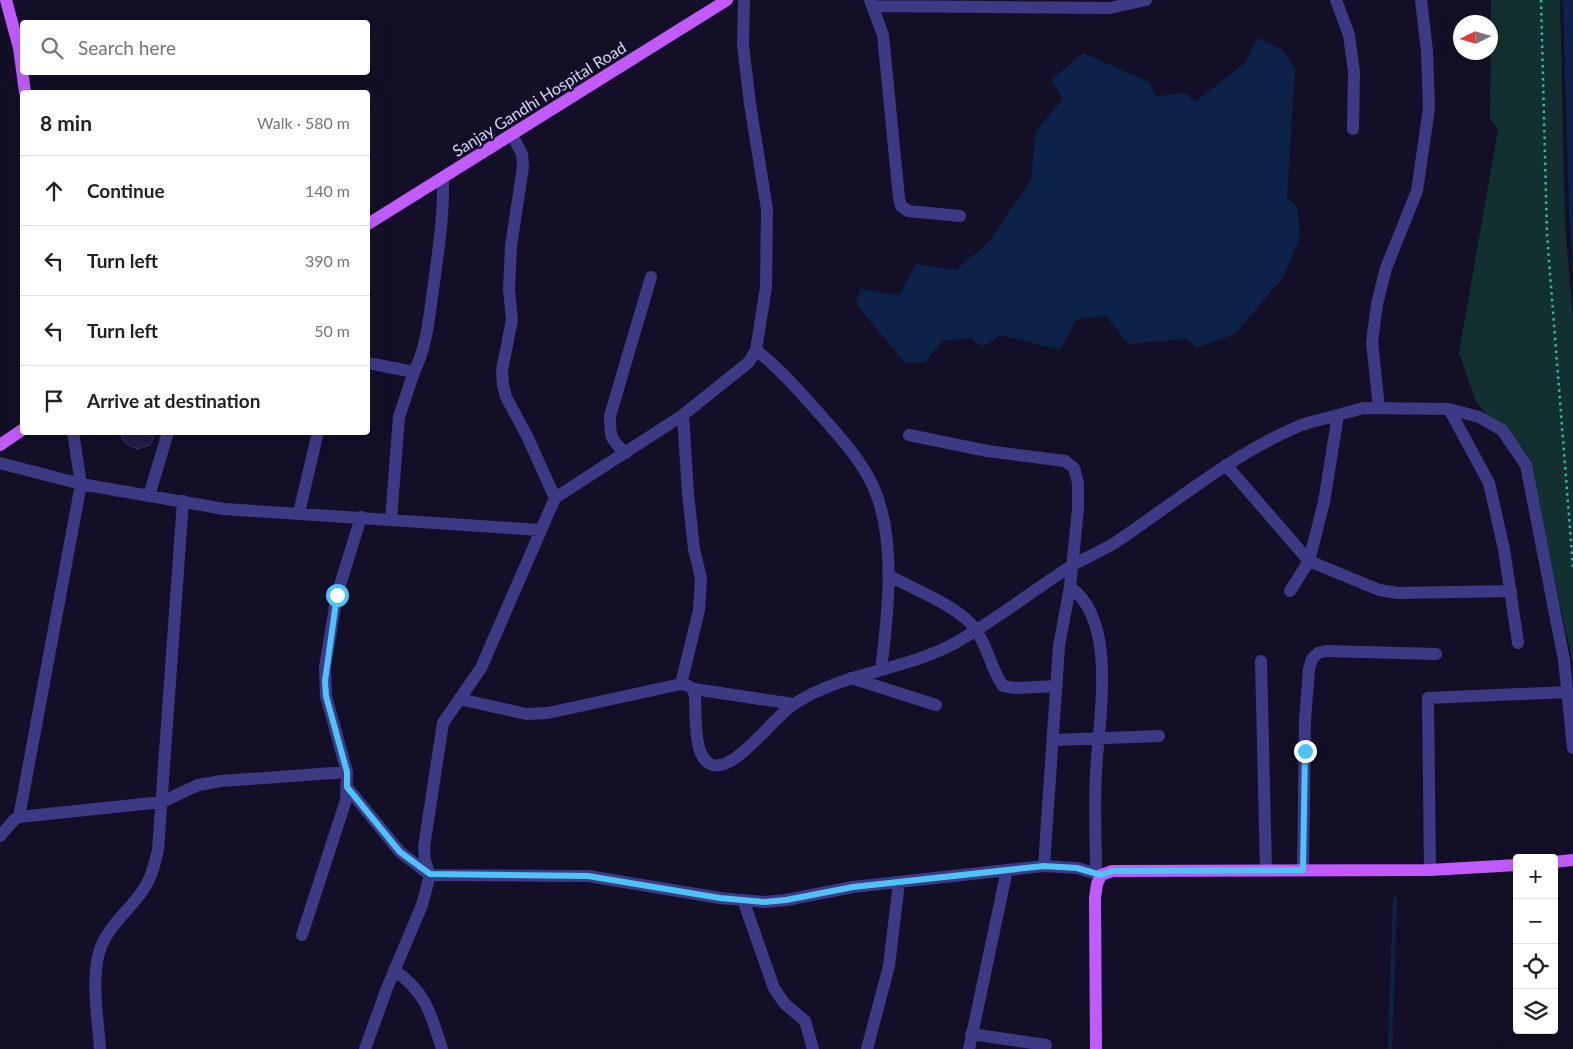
<!DOCTYPE html>
<html lang="en">
<head>
<meta charset="utf-8">
<style>
  body { margin:0; font-family:Lato,sans-serif; background:#f6f6f6; color:#202124 }
  .controls { position:absolute; right:15px; bottom:15px; display:grid; overflow:hidden; border-radius:5px; box-shadow:0 5px 20px #0002 }
  .controls button { width:45px; height:45px; display:grid; place-items:center; padding:0; border:0; border-bottom:1px solid #e0e0e0; background:#fff; color:#202124; font:25px sans-serif }
  .compass { position:absolute; left:1453px; top:15px; width:45px; height:45px; border-radius:50%; background:#fff; box-shadow:0 5px 20px #0002; rotate:265deg }
  .stop { position:absolute; width:15px; height:15px; margin:-11px; border:4px solid #4fc3f7; border-radius:50%; background:#fff }
  .stop.end { background:#4fc3f7; border-color:#fff; box-shadow:0 1px 5px #0008 }
  .list { margin:0; padding:0; list-style:none }
  h2 { display:flex; justify-content:space-between; align-items:center; height:65px; margin:0; padding:0 20px; font-size:21px }
  h2 small { font-size:16px; font-weight:400; color:#757577 }
  .list li { display:grid; grid-template-columns:32px 1fr auto; gap:15px; align-items:center; box-sizing:border-box; height:70px; padding:0 20px; border-top:1px solid #e0e0e0 }
  .list b { display:block; font-size:19px; white-space:nowrap }
  .list em { font-size:16px; font-style:normal; color:#757577 }
  .icon { flex:none; width:28px; height:28px; fill:none; stroke:currentColor; stroke-width:2; stroke-linecap:round; stroke-linejoin:round }
  .map { position:relative; flex:none; width:1573px; height:1049px; overflow:hidden }
  .search { position:absolute; background:#fff; box-shadow:0 5px 20px #0002; left:20px; top:20px; width:350px; height:55px; display:flex; align-items:center; gap:12px; box-sizing:border-box; padding:0 18px; border-radius:5px; color:#757577; font-size:19px }
  .panel { position:absolute; background:#fff; box-shadow:0 5px 20px #0002; left:20px; top:90px; width:350px; height:345px; border-radius:5px }
  .map>svg:first-child { display:block }
</style>
</head>
<body>
<div class="map">
<svg width="1573" height="1049" viewBox="0 0 1573 1049">
  <rect width="100%" height="100%" fill="#130f26"/>
  <path fill="#12302f" d="M1491 0H1560L1565 223 1573 318V686L1572 659 1527 454 1490 419 1476 401 1459 353 1498 129 1490 119Z"/>
  <path fill="#0c2248" d="M1563 0H1573V266L1569 214Z
    M1258 38 1283 50 1295 69 1287 197 1297 206 1300 236 1284 276 1235 334 1197 348 1186 339 1128 344 1106 316 1077 319 1060 350 1001 335 982 347 971 338 942 341 925 362 905 363 856 304 860 289 899 295 916 264 956 270 988 243 1031 180 1036 131 1063 99 1051 80 1083 53 1149 82 1156 96 1185 93 1195 102 1245 63Z"/>
  <g fill="none" stroke-linecap="round" stroke-linejoin="round">
    <path stroke="#0c2248" stroke-width="4.5" d="M1390 1049 1395 899"/>
  </g>
  <path fill="#241b47" stroke="#3b2d73" d="M119 432H157L150 445 137 449 125 443Z"/>
  <g fill="none" stroke-linecap="round" stroke-linejoin="round">
    <path stroke="#2fb8b0" stroke-width="2.5" stroke-dasharray="2.5 4" stroke-linecap="butt" d="M1541 0 1547 235 1573 567"/>
    <path stroke="#3d3a85" stroke-width="12" d="M870 0 883 35 899 198 901 206 908 211 960 216
      M1336 0 1349 35 1354 72 1353 129
      M873 6 1110 8 1146 0
      M512 135 522 154 523 167 511 246 509 289 512 320 502 370 503 385 506 397 527 436 555 498
      M756 350C780 369 798 390 818 412 838 435 860 458 873 486 897 539 888 614 881 670
      M368 363 414 372 399 417 391 519
      M414 372C427 346 429 318 433 290 438 252 444 217 443 179
      M1379 408 1372 342 1377 304 1386 268 1417 191 1429 108 1427 51 1421 0
      M1449 409 1489 483 1504 549 1518 643
      M909 435 987 451 1065 461 1074 468 1078 483V509L1070 587 1059 646 1044 866
      M626 453C610 440 610 436 610 416L651 277
      M0 463 81 484 224 509 540 530
      M1226 465 1309 561 1379 590 1398 593 1511 591
      M149 496 168 432
      M299 513 318 432
      M888 575C912 588 962 608 976 630 988 647 991 669 1003 686L1015 688 1057 686
      M1070 587C1119 622 1098 721 1096 773 1094 806 1096 839 1096 873
      M1290 591 1309 561 1324 502 1338 415 1363 408 1449 409 1479 417 1502 430 1526 465 1564 660 1573 748
      M1261 661 1266 871
      M851 678 936 705
      M681 684 699 610 701 578 694 549 688 494 683 415
      M694 689 793 704
      M459 699 526 714 548 713 681 684C690 685 693 688 695 696 696 713 693 756 710 764 733 776 774 716 794 704 843 672 904 671 955 643 996 620 1033 590 1073 565 1089 556 1107 549 1122 538 1179 499 1235 453 1299 426 1311 421 1325 419 1338 415
      M1054 740 1159 736
      M347 787 400 852 430 875 588 876 720 898 765 902 786 900 853 887 1044 866 1077 868 1101 875
      M19 817 162 802 198 785 221 781 347 772
      M0 836 14 820 19 817 81 484 73 432
      M1303 870 1305 720 1309 669 1312 659 1318 653 1326 651 1436 654
      M1430 870 1428 698 1568 692
      M743 900 774 988 784 1003 805 1021 813 1049
      M302 935 346 800 347 772 326 696 325 667 337 595 361 517
      M394 970C426 992 431 1014 442 1049
      M971 1034 1046 1045
      M100 1049C98 1018 89 970 103 942 113 921 133 907 145 887 152 876 155 863 158 850L183 501
      M365 1049 387 988 422 905 430 875 425 861 424 847 443 723 481 668 555 498 683 415 749 362 756 350 766 287 767 209 750 104 743 45 744 0
      M867 1049 889 966 899 882
      M969 1049 1007 870"/>
    <path stroke="#c25bff" stroke-width="12" d="M6 0 19 48 25 92
      M368 224 727 0
      M0 445 22 430
      M1554 862 1573 860
      M1096 1049 1095 898 1097 884 1101 875 1112 871 1430 870 1517 865"/>
  </g>
  <g fill="none" stroke-linecap="round" stroke-linejoin="round">
    <path stroke="#4fc3f7" stroke-width="6" d="M337 595 325 681 326 696 347 772V787L400 852 430 874 588 876 720 898 765 902 786 900 853 887 1044 866 1077 868 1101 875 1112 871 1303 870 1305 751"/>
  </g>
  <g text-anchor="middle" stroke-width="4.5" stroke-linejoin="round" paint-order="stroke">
    <g font-size="16" fill="#d9d4ff" stroke="#130f26">
      <text transform="translate(539 99) rotate(-32)" y="6">Sanjay Gandhi Hospital Road</text>
    </g>
  </g>
</svg>
<div class="controls">
<button>+</button>
<button>−</button>
<button><svg class="icon" aria-label="locate" viewBox="0 0 24 24"><circle cx="12" cy="12" r="6"/><path d="M12 2v4M12 18v4M2 12h4M18 12h4"/></svg></button>
<button><svg class="icon" aria-label="layers" viewBox="0 0 24 24"><path d="M12 4l9 5-9 5-9-5zM3 14l9 5 9-5"/></svg></button>
</div>
<svg class="compass" viewBox="-18 -18 36 36"><path d="M0-13l5 13h-10z" fill="#e53935"/><path d="M0 13l5-13h-10z" fill="#757577"/></svg>
<div class="stop" style="left:337px;top:595px"></div>
<div class="stop end" style="left:1305px;top:751px"></div>
<div class="search"><svg class="icon" aria-label="search" viewBox="0 0 24 24"><circle cx="10" cy="10" r="6"/><path d="M15 15l6 6"/></svg>Search here</div>
<section class="panel">
<h2>8 min<small>Walk · 580 m</small></h2>
<ul class="list">
<li><svg class="icon" aria-label="ahead" viewBox="0 0 24 24"><path d="M12 20V5M6 11l6-6 6 6"/></svg><div><b>Continue</b></div><em>140 m</em></li>
<li><svg class="icon" aria-label="left" viewBox="0 0 24 24"><path d="M17 20v-9H6M10 6l-5 5 5 5"/></svg><div><b>Turn left</b></div><em>390 m</em></li>
<li><svg class="icon" aria-label="left" viewBox="0 0 24 24"><path d="M17 20v-9H6M10 6l-5 5 5 5"/></svg><div><b>Turn left</b></div><em>50 m</em></li>
<li><svg class="icon" aria-label="arrive" viewBox="0 0 24 24"><path d="M6 21V4h12l-3 4 3 4H6"/></svg><div><b>Arrive at destination</b></div></li>
</ul>
</section>
</div>
</body>
</html>
